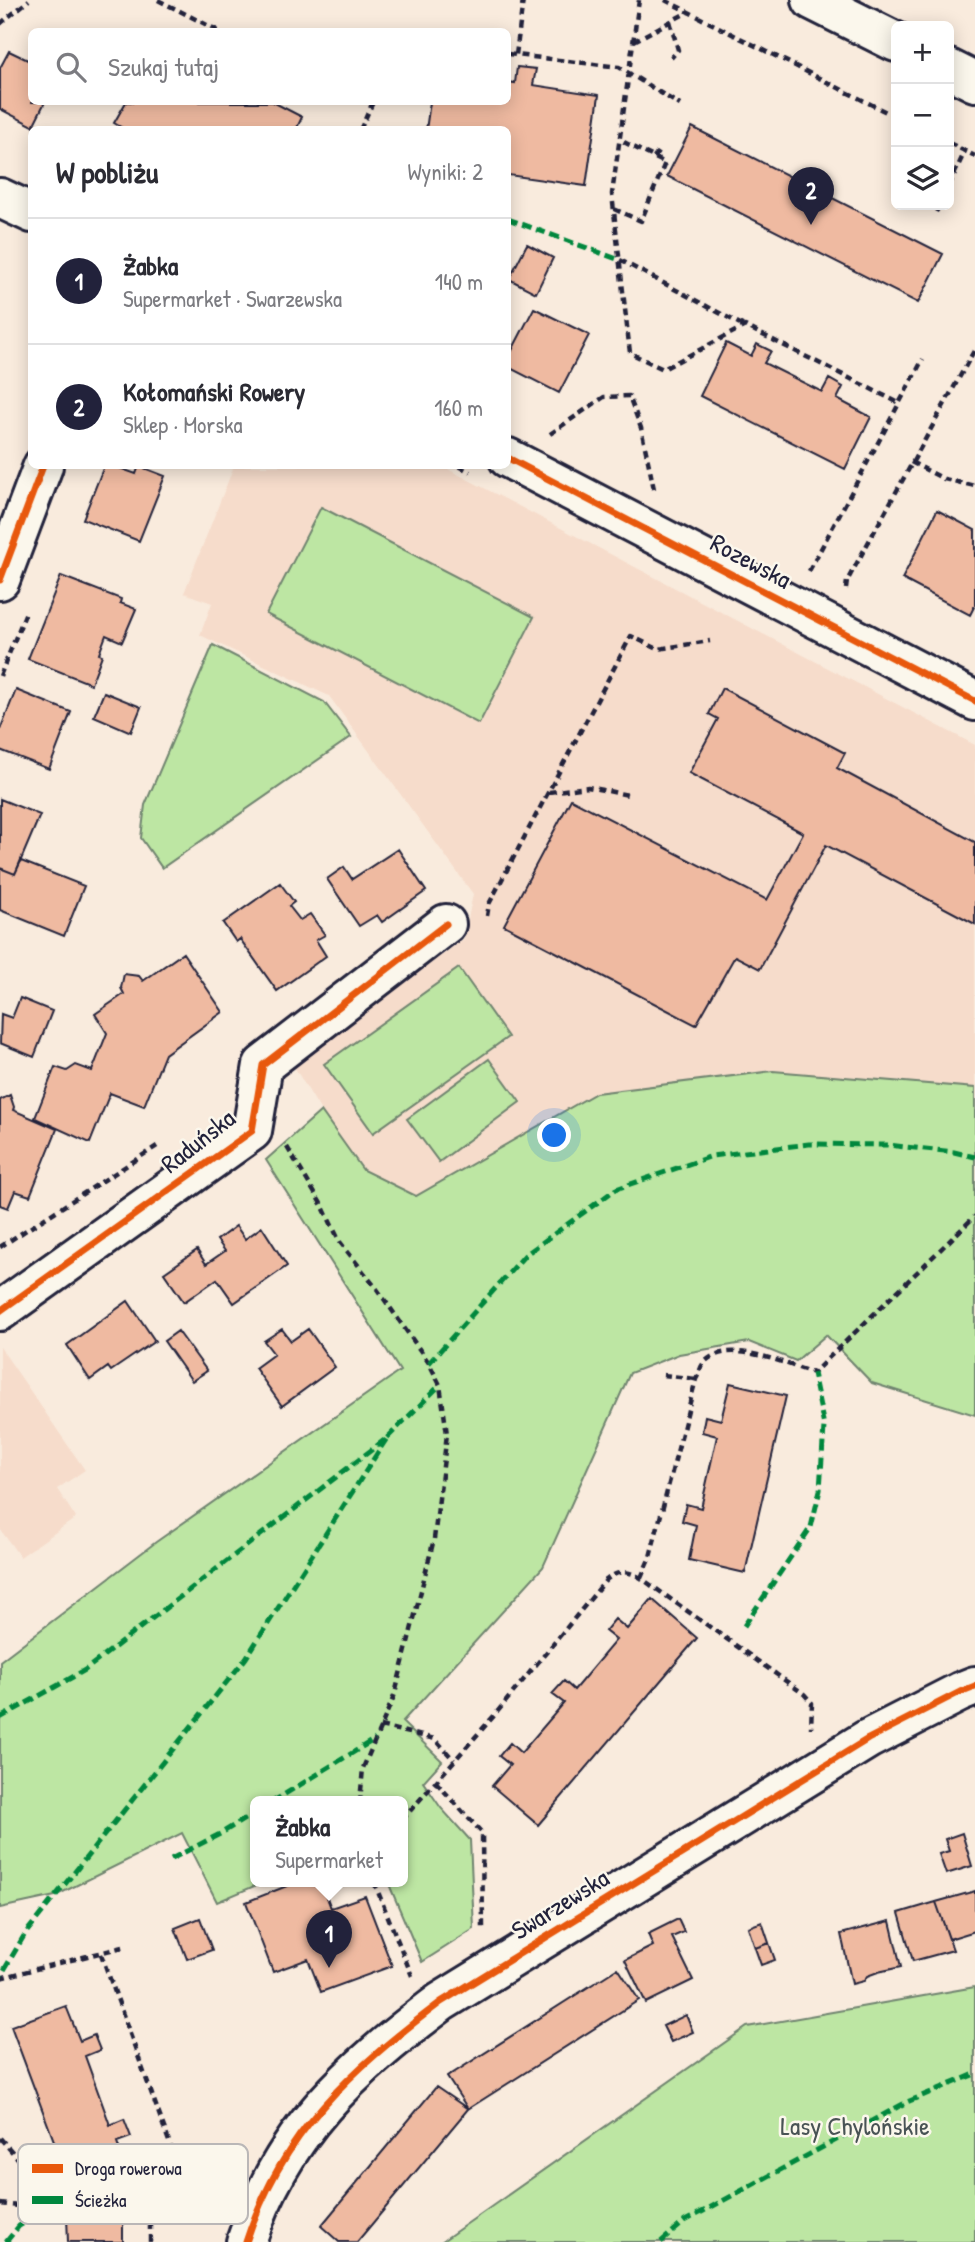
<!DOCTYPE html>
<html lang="pl">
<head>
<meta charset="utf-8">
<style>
  body { margin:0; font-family:"Patrick Hand",sans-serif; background:#f2f2f3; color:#2b2b33 }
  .controls { position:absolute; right:21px; top:21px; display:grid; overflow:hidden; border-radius:10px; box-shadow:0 4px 18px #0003 }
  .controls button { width:63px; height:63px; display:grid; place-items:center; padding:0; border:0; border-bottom:2px solid #e1e1e2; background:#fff; color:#2b2b33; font:35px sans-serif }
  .you { position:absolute; left:555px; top:1136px; width:24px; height:24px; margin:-18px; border:5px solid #fff; border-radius:50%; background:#1a73e8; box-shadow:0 0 0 10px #1a73e833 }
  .badge { display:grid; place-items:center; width:46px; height:46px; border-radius:50%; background:#22223b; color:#fff; font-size:23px; font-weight:700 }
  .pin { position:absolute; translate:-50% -58px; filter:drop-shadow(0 2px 4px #0008) }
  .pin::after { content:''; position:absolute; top:37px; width:24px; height:21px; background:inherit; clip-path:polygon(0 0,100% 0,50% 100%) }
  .popup { position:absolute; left:250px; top:1796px; width:158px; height:91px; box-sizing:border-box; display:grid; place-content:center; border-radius:10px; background:#fff; filter:drop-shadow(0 2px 5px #0005); font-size:23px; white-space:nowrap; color:#7c7c81 }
  .popup b { font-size:26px; color:#2b2b33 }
  .popup::after { content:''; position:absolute; left:50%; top:100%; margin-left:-14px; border:14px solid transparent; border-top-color:#fff }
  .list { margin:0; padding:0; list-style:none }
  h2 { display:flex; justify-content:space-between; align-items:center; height:91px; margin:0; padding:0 28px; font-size:30px }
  h2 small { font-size:23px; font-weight:400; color:#7c7c81 }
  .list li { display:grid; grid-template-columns:46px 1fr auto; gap:21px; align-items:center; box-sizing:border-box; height:126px; padding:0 28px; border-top:2px solid #e1e1e2 }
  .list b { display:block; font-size:26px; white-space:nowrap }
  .list p { margin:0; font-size:23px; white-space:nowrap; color:#7c7c81 }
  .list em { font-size:23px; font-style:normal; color:#7c7c81 }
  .icon { flex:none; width:38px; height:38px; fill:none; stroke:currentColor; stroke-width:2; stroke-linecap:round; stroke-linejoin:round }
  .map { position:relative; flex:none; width:975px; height:2242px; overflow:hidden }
  .search { position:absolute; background:#fff; box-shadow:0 4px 18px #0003; left:28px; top:28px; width:483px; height:77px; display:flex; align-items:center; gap:18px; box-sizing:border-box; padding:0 24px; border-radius:10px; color:#7c7c81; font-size:26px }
  .panel { position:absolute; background:#fff; box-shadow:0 4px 18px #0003; left:28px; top:126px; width:483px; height:343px; border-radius:10px }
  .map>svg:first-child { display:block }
</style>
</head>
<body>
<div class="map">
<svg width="975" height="2242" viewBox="0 0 975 2242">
  <rect width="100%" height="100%" fill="#f9ebdd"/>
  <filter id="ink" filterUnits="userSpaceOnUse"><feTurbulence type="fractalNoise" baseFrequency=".0143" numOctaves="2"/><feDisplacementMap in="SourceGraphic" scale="14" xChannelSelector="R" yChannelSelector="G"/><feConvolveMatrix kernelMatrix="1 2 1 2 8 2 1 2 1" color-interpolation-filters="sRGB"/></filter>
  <g filter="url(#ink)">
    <path fill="#f6dccb" d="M234 466H442L975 745V1088L773 1071 596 1093 416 1196 363 1170 321 1111 293 1065 464 939 473 894 329 696 200 635 212 603 184 593Z
      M0 1347 85 1470 57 1489 76 1518 20 1557 0 1529Z"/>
    <path fill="#bde6a3" stroke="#70846f" stroke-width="2" d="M321 507 534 617 479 724 266 614Z
      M213 645 324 702 351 737 162 868 141 838 145 805Z
      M459 968 508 1037 373 1133 324 1064Z
      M489 1059 520 1102 439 1162 407 1119Z
      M773 1071 975 1088V1415L872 1383 826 1335 796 1361 749 1342 679 1354 630 1373 543 1567 402 1722 442 1761 423 1782 441 1808 470 1840 474 1929 422 1962 388 1882H402V1802H256V1882H264L217 1902 182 1833 55 1896 0 1908V1661L156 1542 400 1371 266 1160 321 1111 363 1170 416 1196 596 1093Z
      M975 1987V2242H441L747 2027Z"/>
    <path fill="#efbaa1" stroke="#22223b" stroke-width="2" d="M9 51 32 62V102H45L33 126 0 109V68Z
      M517 67 536 69 533 85 599 95 586 186 508 175V130H426L430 102H508V82L515 83Z
      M126 102H273L302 117 296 130H126L114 123Z
      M692 127 943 254 918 303 667 176Z
      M527 244 553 258 536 293 509 279Z
      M534 308 589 335 559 393 508 367V358Z
      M726 343 751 356 757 344 771 351 764 363 822 392 829 379 843 387 837 399 871 417 845 469 700 396Z
      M104 466H114L136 474 139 466 165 476 139 541 83 519Z
      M937 510 975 530V605L970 615 902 579Z
      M61 576 121 599 120 603 136 609 122 642 106 635 99 654 102 655 91 684 28 659Z
      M722 688 845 753 837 768 975 842V924L826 845 760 969 735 956 696 1025 504 925 571 799 767 900 803 833 689 773 718 719 709 714Z
      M16 690 71 712 49 769 0 750V730Z
      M104 692 141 707 131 732 94 716Z
      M0 799 40 815 15 874 0 868Z
      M398 849 426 891 382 922 377 915 359 926 327 879 344 867 352 879Z
      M21 861 84 886 64 936 0 910V868L15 874Z
      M280 883 294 902 289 906 300 920 310 914 325 935 316 940 326 956 277 991 240 939 236 942 223 923Z
      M183 953 223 1012 165 1054 144 1106 110 1093 90 1143 35 1118 55 1067 67 1071 76 1065 92 1071 107 1033 95 1014 124 994 121 988 124 974 139 976 143 981Z
      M20 998 52 1011 34 1057 0 1043 1 1014 12 1018Z
      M10 1095 14 1107 13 1110 57 1129 30 1196 15 1191 8 1208 0 1205V1100Z
      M236 1226 245 1239 262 1227 287 1266 234 1303 217 1279 184 1302 164 1273 197 1250 206 1264 225 1251 217 1240Z
      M128 1301 155 1341 111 1371 108 1367 90 1380 67 1345Z
      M282 1329 291 1341 308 1329 335 1367 282 1406 255 1368 274 1354 264 1341Z
      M178 1331 207 1371 192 1381 164 1341Z
      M730 1383 786 1396 745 1573 689 1560 696 1525 682 1521 686 1504 701 1508 717 1436 702 1432 705 1416 721 1420Z
      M652 1599 697 1638 538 1825 492 1786 510 1765 499 1756 510 1743 521 1753 564 1703 552 1694 564 1681 574 1690 616 1640 605 1631 615 1619 627 1629Z
      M962 1833 972 1866 946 1874 939 1854 949 1851 945 1839Z
      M297 1882H321L331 1908 365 1896 392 1966 321 1992 308 1959 273 1972 246 1902Z
      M975 1891V1931L949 1939 936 1902Z
      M936 1902 953 1950 913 1961 899 1913Z
      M200 1918 212 1950 187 1959 175 1928Z
      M678 1919 684 1932 672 1937 693 1980 646 2003 625 1960 653 1946 648 1934Z
      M890 1921 901 1967 878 1972 867 1976 864 1981 852 1984 841 1934Z
      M762 1922 769 1943 755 1948 748 1927Z
      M769 1943 775 1960 761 1965 755 1948Z
      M618 1968 639 2000 468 2109 447 2077Z
      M66 2006 80 2041 94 2035 100 2050 85 2056 110 2125 124 2119 131 2137 117 2142 129 2177 75 2197 11 2026Z
      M686 2015 693 2032 671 2042 663 2026Z
      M436 2087 468 2109 357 2242H339L321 2226Z
      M123 2216V2242H68L67 2217Z"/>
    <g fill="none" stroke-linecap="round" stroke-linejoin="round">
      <g stroke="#22223b" stroke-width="44">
        <path id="minor" d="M0 198 32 213
          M508 458 975 701
          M0 580 43 466
          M0 1311 252 1131 263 1065 446 924
          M246 2242C282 2131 351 2070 441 2002L868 1739 960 1692 975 1686"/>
      </g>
      <g stroke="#22223b" stroke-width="44">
        <path id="major" d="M812 0 896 42
          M949 69 975 82"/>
      </g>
      <path stroke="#22223b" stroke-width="4.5" stroke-dasharray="7 5" stroke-linecap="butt" d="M158 0 221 32
        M523 0 516 55 619 67 680 105
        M639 0 612 194 630 353 663 369 745 326 899 403
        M665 0 896 117
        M670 21 678 50 671 58
        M0 24 29 0
        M634 41 688 12
        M508 54 516 55
        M360 130 373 102
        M949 143 975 156
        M654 158 660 149
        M949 186 965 151
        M614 209 641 221 665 163 620 140
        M936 212 940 205
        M620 260 744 326
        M550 434 604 397 629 396 641 428 654 489
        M911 462 944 479 975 486
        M459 466 470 472
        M809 571 923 359
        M846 589 847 581 975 349
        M0 676 26 612
        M549 792 588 787 628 795
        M487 916 489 904 631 636 658 649 710 641
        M287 1147 323 1207 340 1242 377 1289 429 1363 440 1385 447 1434 434 1539 395 1694 363 1768 360 1802
        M0 1247 157 1146
        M663 1375 696 1379
        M641 1578 650 1557 696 1379C699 1375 700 1368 703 1364 726 1336 785 1364 813 1373L975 1216
        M380 1726 435 1739 454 1760
        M436 1782 482 1833 483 1928
        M402 1820 493 1717 606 1580C619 1570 627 1570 641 1578L804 1694 812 1703 811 1728
        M374 1882 412 1976
        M101 1954 175 2158
        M0 1978 127 1946
        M0 2138 27 2169 77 2206
        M0 2204 50 2209 77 2206 150 2212 198 2210 222 2190
        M150 2242V2212L175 2158 198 2210"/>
      <use href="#minor" stroke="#fbf7ec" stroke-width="38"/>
      <use href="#major" stroke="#fbf7ec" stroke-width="38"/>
      <path stroke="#00873e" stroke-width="5" stroke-dasharray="10 5" stroke-linecap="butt" d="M508 219 620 260
        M429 1363 525 1255 616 1189 712 1156 809 1144 887 1145 954 1152 975 1157
        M387 1438 440 1385
        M744 1626 811 1527 820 1490 824 1426 813 1373
        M0 1718 85 1670 387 1438 246 1658 25 1934 0 1977
        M272 1802 375 1739
        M171 1859 220 1834 256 1812
        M6 2242 19 2226 50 2209
        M661 2242 685 2221 907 2102 975 2074"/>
      <g stroke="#fbf7ec" stroke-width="11">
        <path id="cycleway" d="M508 458 975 701
          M0 580 43 466
          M0 1311 252 1131 263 1065 446 924
          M246 2242C282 2131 351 2070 441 2002L868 1739 960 1692 975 1686"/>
      </g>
      <use href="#cycleway" stroke="#e8590c" stroke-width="7"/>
    </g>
  </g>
  <g text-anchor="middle" stroke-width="5" stroke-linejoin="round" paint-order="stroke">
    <g font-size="26" fill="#22223b" stroke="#fbf7ec">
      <text transform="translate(751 561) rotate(28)" y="9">Rozewska</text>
      <text transform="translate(198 1141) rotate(-38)" y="9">Raduńska</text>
      <text transform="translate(560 1904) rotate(-32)" y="9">Swarzewska</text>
    </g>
    <g font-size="26" fill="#495355" stroke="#fbf7ec">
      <text x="855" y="2135">Lasy Chylońskie</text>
    </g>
  </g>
  <rect x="18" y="2144" width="230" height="80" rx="10" fill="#fbf7ec" stroke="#bab7b7" stroke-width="2"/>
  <rect x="32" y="2164" width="31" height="9" fill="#e8590c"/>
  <rect x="32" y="2196" width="31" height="8" fill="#00873e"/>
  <g font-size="19" fill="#22223b">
    <text x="75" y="2175">Droga rowerowa</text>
    <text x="75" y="2207">Ścieżka</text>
  </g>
</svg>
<div class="controls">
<button>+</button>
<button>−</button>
<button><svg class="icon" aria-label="layers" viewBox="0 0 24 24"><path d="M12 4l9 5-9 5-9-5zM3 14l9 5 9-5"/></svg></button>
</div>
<div class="you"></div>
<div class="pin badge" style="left:329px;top:1968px">1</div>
<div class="popup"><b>Żabka</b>Supermarket</div>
<div class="pin badge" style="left:811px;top:225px">2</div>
<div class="search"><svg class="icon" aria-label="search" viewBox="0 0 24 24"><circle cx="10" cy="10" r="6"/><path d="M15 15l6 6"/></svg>Szukaj tutaj</div>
<section class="panel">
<h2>W pobliżu<small>Wyniki: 2</small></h2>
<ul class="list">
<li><span class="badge">1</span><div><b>Żabka</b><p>Supermarket · Swarzewska</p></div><em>140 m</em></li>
<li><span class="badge">2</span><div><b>Kołomański Rowery</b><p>Sklep · Morska</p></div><em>160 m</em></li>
</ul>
</section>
</div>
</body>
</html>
